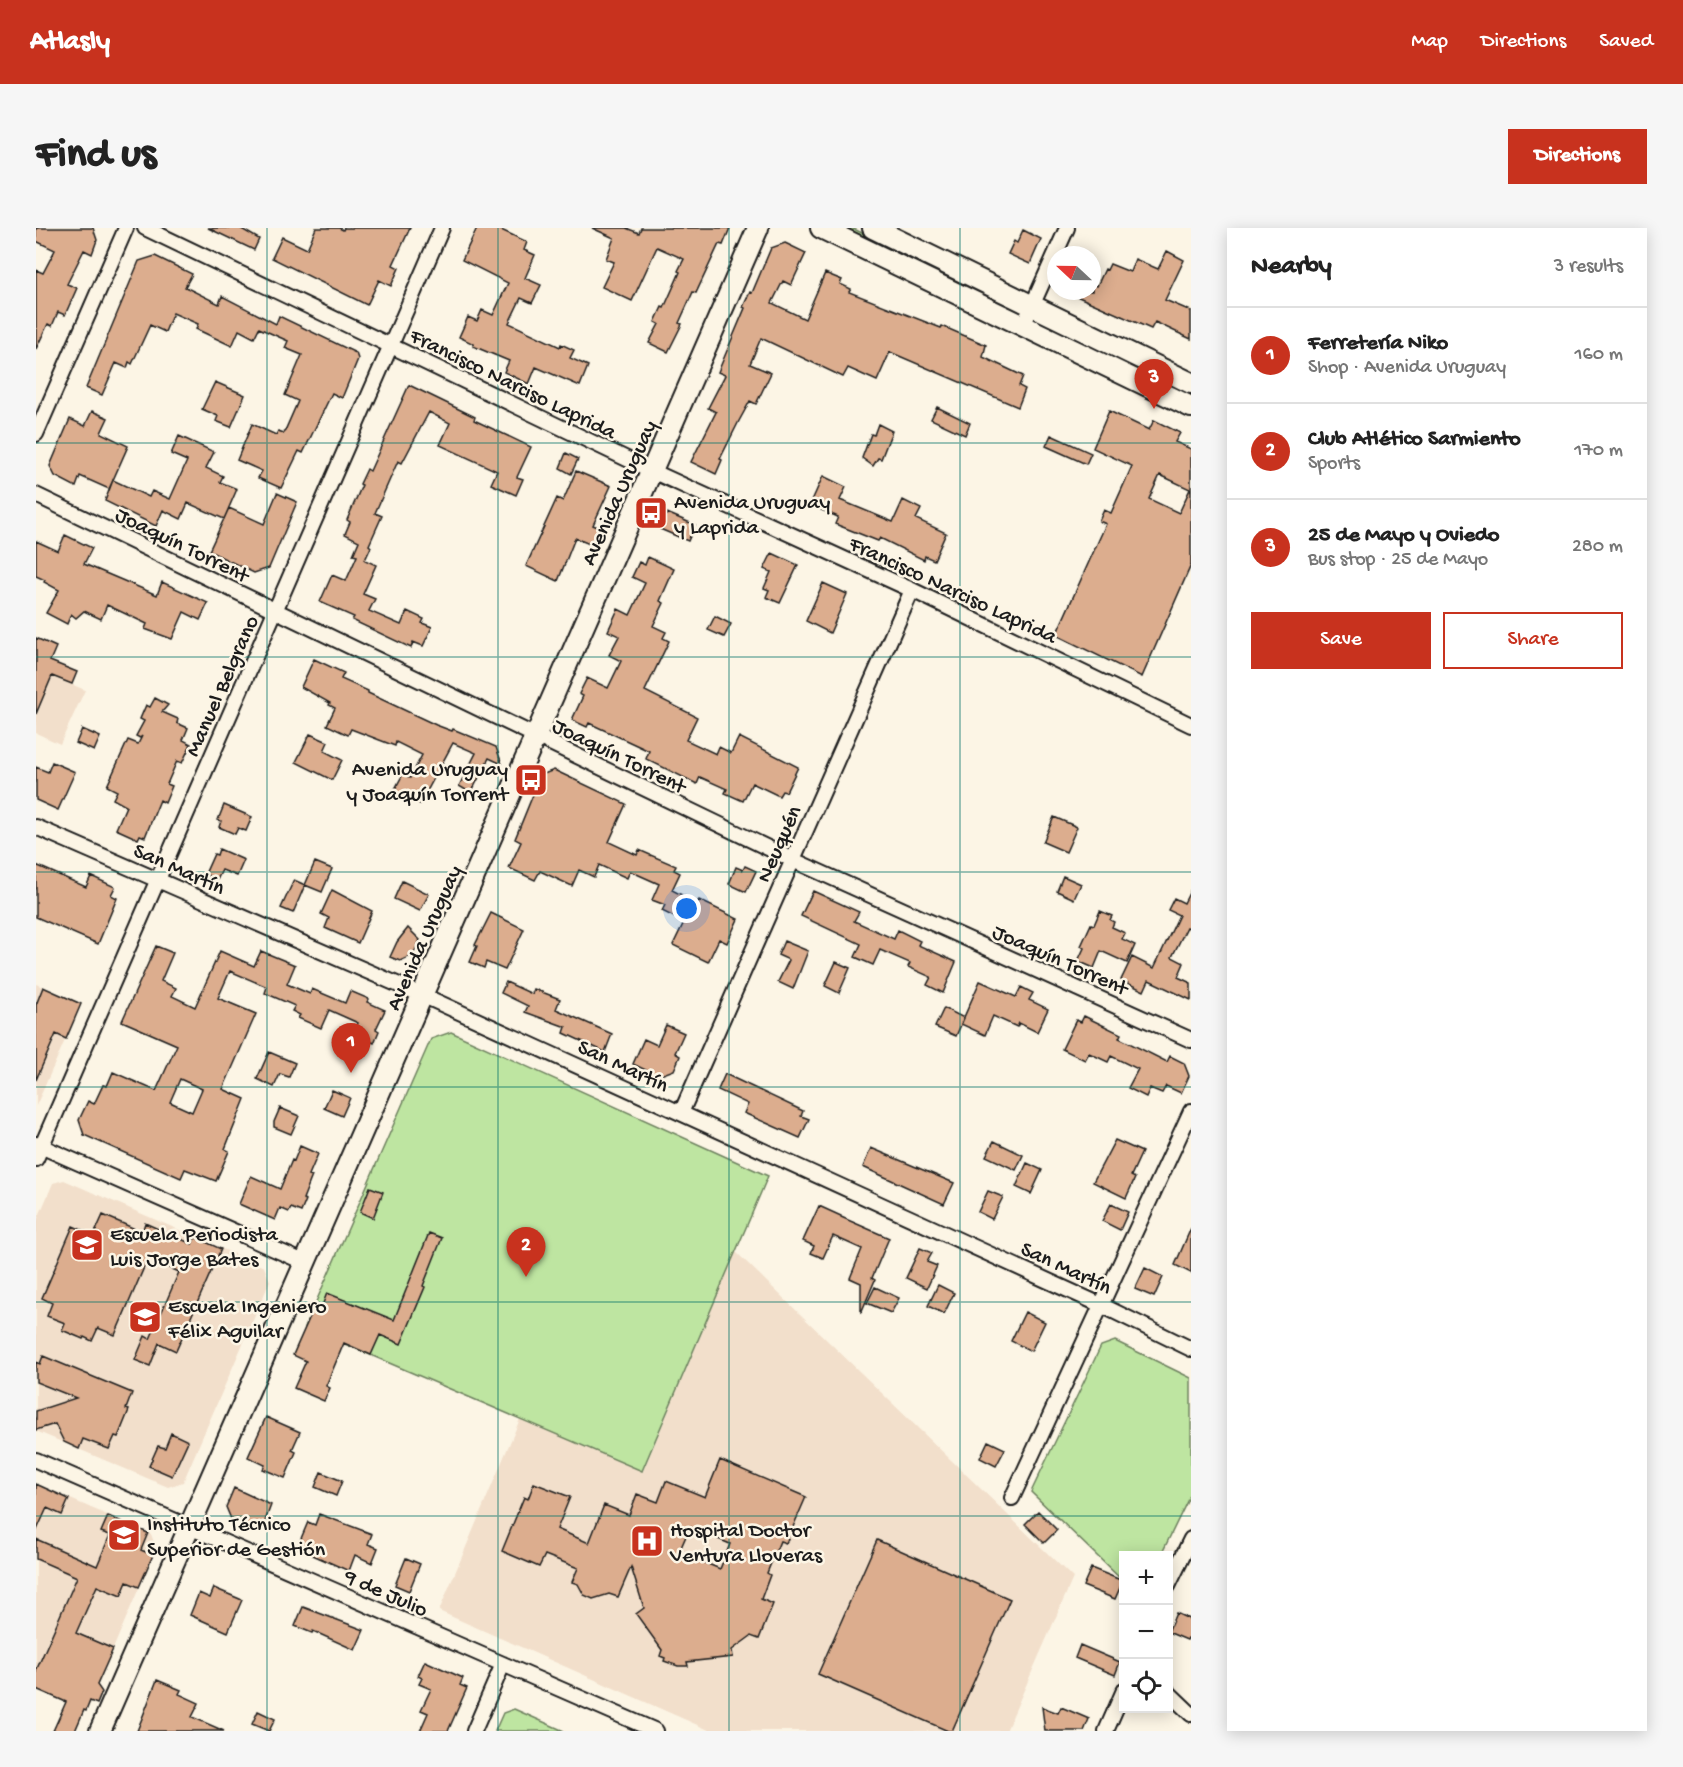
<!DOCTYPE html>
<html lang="en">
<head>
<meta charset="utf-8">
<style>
  body { margin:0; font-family:"Gochi Hand",sans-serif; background:#f6f6f6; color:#222 }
  .controls { position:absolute; right:18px; bottom:18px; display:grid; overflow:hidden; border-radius:0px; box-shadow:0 3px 15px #0003 }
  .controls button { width:54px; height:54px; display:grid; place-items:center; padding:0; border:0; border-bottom:2px solid #e0e0e0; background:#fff; color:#222; font:30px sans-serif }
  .compass { position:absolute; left:1011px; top:18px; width:54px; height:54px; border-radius:50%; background:#fff; box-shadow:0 3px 15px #0003; rotate:292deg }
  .you { position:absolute; left:651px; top:681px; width:21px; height:21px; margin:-15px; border:4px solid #fff; border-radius:50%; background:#1a73e8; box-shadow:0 0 0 9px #1a73e833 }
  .badge { display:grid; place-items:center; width:39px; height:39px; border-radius:50%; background:#c8321e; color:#fff; font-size:20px; font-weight:700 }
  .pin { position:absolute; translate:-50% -50px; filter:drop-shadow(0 2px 3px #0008) }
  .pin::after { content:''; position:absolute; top:32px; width:21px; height:18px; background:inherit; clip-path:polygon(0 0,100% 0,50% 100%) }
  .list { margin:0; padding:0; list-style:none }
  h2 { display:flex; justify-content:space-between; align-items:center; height:78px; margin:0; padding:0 24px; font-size:26px }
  h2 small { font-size:20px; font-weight:400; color:#767676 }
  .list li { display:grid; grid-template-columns:39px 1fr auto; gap:18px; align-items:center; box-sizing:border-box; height:96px; padding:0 24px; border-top:2px solid #e0e0e0 }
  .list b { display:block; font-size:22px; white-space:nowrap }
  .list p { margin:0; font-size:20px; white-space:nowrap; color:#767676 }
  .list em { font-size:20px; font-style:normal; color:#767676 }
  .actions { display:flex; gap:12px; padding:18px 24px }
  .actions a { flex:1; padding:14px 0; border:2px solid #c8321e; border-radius:0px; text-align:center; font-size:21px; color:#c8321e }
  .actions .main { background:#c8321e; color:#fff }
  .icon { flex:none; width:33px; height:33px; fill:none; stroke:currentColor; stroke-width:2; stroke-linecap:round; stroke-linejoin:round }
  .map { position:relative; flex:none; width:1155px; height:1503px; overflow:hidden; border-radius:0px }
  header { display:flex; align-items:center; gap:36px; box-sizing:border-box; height:84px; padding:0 30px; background:#c8321e; color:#fff }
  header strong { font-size:28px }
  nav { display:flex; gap:33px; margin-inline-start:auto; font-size:21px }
  .intro { display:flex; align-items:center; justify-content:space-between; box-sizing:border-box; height:144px; padding:0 36px }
  h1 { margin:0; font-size:42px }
  .button { padding:15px 27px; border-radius:0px; background:#c8321e; color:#fff; font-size:21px; font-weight:700 }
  main { display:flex; gap:36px; padding:0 36px }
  aside { flex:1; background:#fff; border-radius:0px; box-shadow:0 3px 15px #0003 }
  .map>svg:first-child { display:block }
</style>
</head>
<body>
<header>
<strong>Atlasly</strong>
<nav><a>Map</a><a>Directions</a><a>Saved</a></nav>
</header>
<div class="intro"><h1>Find us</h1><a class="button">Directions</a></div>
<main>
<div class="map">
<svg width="1155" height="1503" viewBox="0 0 1155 1503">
  <rect width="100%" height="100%" fill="#fcf5e5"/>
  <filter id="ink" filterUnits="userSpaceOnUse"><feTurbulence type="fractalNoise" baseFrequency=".0167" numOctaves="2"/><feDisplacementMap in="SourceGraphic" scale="12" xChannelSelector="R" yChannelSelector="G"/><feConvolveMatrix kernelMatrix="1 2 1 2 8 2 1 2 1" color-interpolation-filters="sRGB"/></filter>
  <g filter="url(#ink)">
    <path fill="#f2dfcb" d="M0 441 49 462 24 516 0 505Z
      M0 756 45 776 0 878Z
      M28 952 228 1039 234 1053 147 1254 132 1259 0 1203V995L17 955Z
      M700 1024 1037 1350 970 1503H675L403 1383 484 1191 607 1243Z
      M0 1256 115 1306 120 1320 77 1421 0 1443Z"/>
    <path fill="#bee5a1" stroke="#6d805e" stroke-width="1.5" d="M805 0H816L967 74 968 77Z
      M415 804 732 948 606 1243 269 1099 395 811Z
      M1079 1113 1155 1150V1265L1125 1327 1088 1328 1087 1353 995 1264 1065 1118Z
      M478 1481 528 1503H459L467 1485Z"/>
    <path fill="#dcad8e" stroke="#1c1c1c" stroke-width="1.5" fill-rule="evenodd" d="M0 0H57L61 12 56 26 48 22 31 56 41 60 29 87 22 84 16 98 12 96 0 121V42L7 45 19 22 0 13Z
      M172 0H204L223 11 218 22Z
      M280 0H303L307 2 308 0H374L357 37 363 40 355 58 343 52 331 77 236 30 246 9 271 21Z
      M441 0H461L491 14 488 22 499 27 489 50 505 57 496 75 485 70 473 95 524 119 525 116 538 122 534 130 552 138 544 158 500 139 493 156 468 144 473 133 437 118 438 116 423 109 432 89 441 93 446 82 457 87 472 55 426 32Z
      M556 0H590L603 5 605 0H694L687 17 683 16 660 65 657 64 643 95 646 96 632 124 613 115 623 96 619 94 626 79 628 80 644 44 642 43 648 31 621 19 596 73 566 59 578 34 570 31 578 10Z
      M987 2 1005 11 994 36 972 26 978 13 981 15Z
      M749 15 770 25 755 57 747 53 736 75 769 91 789 45 806 52 804 56 815 61 813 64 905 100 906 98 950 117 947 129 987 148 983 158 989 161 982 179 854 124 841 153 812 140 807 149 725 110 714 136 735 145 720 176 714 173 703 193 684 231 686 232 680 246 655 234 680 184 672 180 689 147 682 144 709 80 707 79 714 64 716 65 735 20Z
      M1131 23 1148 32 1129 72 1155 83V111L1119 94 1115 101 1029 63H1056V56L1061 58 1069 41 1071 42 1074 36 1094 44 1099 31 1122 41Z
      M119 28 156 46 149 59 183 76 186 68 240 96 243 88 320 125 322 131 306 170 296 165 267 225 263 223 245 260 222 250 226 243 201 232 216 196 240 207 242 203 248 205 262 173 249 167 266 127 249 120 252 113 223 100 218 110 203 102 196 118 160 101 162 96 137 85 129 104 114 97 96 136 93 134 91 140 80 135 66 167 50 160 103 33Z
      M179 154 209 167 195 199 180 193 182 188 166 181Z
      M373 157 439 189 438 192 495 219 481 249 487 251 480 267 455 256 461 243 404 217 414 195 393 184 366 235 362 233 339 285 346 288 333 317 335 319 329 332 340 337 327 366 339 371 333 383 365 397 371 383 388 391 386 395 396 399 387 418 377 414 375 420 316 392 318 389 284 374 296 347 310 353 321 328 317 327 323 313 309 306 314 294 311 292 326 257 324 256 331 241 334 243Z
      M901 179 934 195 929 207 895 191Z
      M56 183 72 190 65 205 92 218 73 261 44 248 40 259 19 248 14 238 34 191 49 198Z
      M1073 183 1113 202 1118 192 1144 205 1139 214 1155 221V337L1106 449 1020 407 1070 296 1063 293 1068 282 1075 285 1096 238 1057 220ZM1124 247 1154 261 1143 285 1113 271Z
      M842 196 856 203 845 231 842 230 837 238 826 230 835 206 838 207Z
      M1015 207 1055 225 1050 236 1010 218Z
      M143 208 178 224 170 240 187 248 184 254 201 261 188 291 152 275 145 291 127 282 120 298 69 273 77 252 113 269 116 263 134 271 151 233 135 226Z
      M530 225 542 231 535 246 524 240Z
      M540 243 575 258 557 297 564 300 556 317 539 310 522 353 490 338 521 270 527 273Z
      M787 248 810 259 804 272 857 294 867 272 885 281 880 291 910 305 898 332 889 328 888 332 844 310 842 313 799 296 802 289 774 277Z
      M241 265 261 274 233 340 218 345 173 323 193 280 228 296Z
      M631 285 659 297 652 313 624 301Z
      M29 307 56 320 48 336 121 367 126 354 172 375 164 392 148 384 136 411 109 401 111 396 71 377 65 391 48 383 40 390 35 386 31 396 10 385 23 362 8 354 9 352 0 348V313L22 323Z
      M736 325 762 337 744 375 730 369 733 362 728 360 735 344 728 341Z
      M612 329 638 341 624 373 628 375 617 398 630 404 627 410 633 413 609 463 661 489 650 512 680 526 683 519 695 525 703 509 762 539 750 564 746 563 743 568 716 555 707 573 689 565 691 561 664 549 661 556 610 531 613 523 553 495 551 499 536 492 547 468 543 466 551 450 572 460 585 433 573 427 583 408 572 403 582 381 594 387 609 355 596 349 603 334 609 337Z
      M787 355 811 366 794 405 770 393Z
      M679 388 695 396 688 409 672 402Z
      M0 410 20 419 14 433 41 444 36 456 16 448 0 486Z
      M278 431 308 445 305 451 332 463V465L400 497 416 503 417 501 460 519 466 536 453 530 435 565 423 558 440 525 417 515 384 576 358 563 367 546 374 550 386 527 360 514 359 518 315 501 312 507 291 497 299 480 293 477 294 475 265 459Z
      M119 470 132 477 126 484 142 491 141 495 152 500 147 512 155 516 146 535 141 533 131 556 136 558 129 575 124 572 109 609 104 607 102 611 80 601 90 578 77 571 81 563 71 558 92 512 102 516 106 508 104 510 100 508 108 493 104 491 110 477 114 479Z
      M46 501 64 509 58 523 40 515Z
      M274 506 292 514 288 523 306 532 296 552 260 534Z
      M16 534 39 544 22 582 0 572V539L12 544Z
      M518 542 590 576 573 614 601 627 603 622 640 638 638 642 644 645 636 662 661 675 663 672 702 691 691 715 683 711 672 734 637 717 648 694 626 683 629 677 616 672 623 656 594 643 591 650 563 637 558 649 543 642 536 658 504 643 499 652 473 640 485 614 479 611 505 547Z
      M188 577 216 589 210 603 202 600 199 606 183 599 185 593 182 592Z
      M1018 589 1041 599 1030 624 1007 614Z
      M183 621 208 632 201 648 186 642 181 652 169 646 178 626 181 627Z
      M279 634 296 641 286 664 269 657Z
      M0 637 50 659 55 648 79 659 75 667 81 670 62 716 0 689Z
      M709 638 720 643 710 664 693 656 700 639 707 642Z
      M1027 648 1045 656 1038 671 1021 663Z
      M258 652 269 657 257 685 245 680Z
      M366 653 393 666 384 683 358 671Z
      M1155 661V701L1151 699 1136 729 1148 735 1142 749 1155 755V772L1113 752 1108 763 1085 752 1096 729 1118 740 1143 687 1132 682 1138 670 1148 675Z
      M296 662 336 683 322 715 289 700 293 690 285 686Z
      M777 663 823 684 818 693 858 711 862 702 884 713 882 717 920 734 907 765 891 757 895 749 872 739 874 735 844 722 837 737 819 729 825 716 765 688Z
      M1064 683 1076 688 1074 692 1078 694 1076 699 1089 705 1086 711 1099 717 1091 735 1065 723 1058 740 1042 733 1048 720 1045 718 1055 696 1058 697Z
      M455 685 488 701 469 742 450 734 448 740 434 734 441 718 439 717Z
      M372 700 384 712 377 727 364 733 354 729 361 714Z
      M748 713 772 723 757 761 742 754 753 732 742 727Z
      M120 718 137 725 125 753 140 760 136 768 159 779 184 723 218 738 225 723 259 737 251 756 274 766 276 761 309 775 314 763 333 771 331 774 349 782 340 801 343 803 338 815 317 806 322 795 293 782 285 800 262 790 264 787 256 783 259 778 229 765 231 759 194 743 182 770 220 786 187 861 209 871 189 921 193 923 180 953 149 941 145 950 48 907 43 892 52 873 58 876 67 857 71 858 77 844 120 863 141 817 86 793ZM144 851 166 861 156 884 134 874Z
      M800 734 814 740 803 765 789 758Z
      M944 753 980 769 985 759 997 765 993 772 1012 781 1001 804 983 795 981 799 957 788 949 807 925 796Z
      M470 754 496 766 498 761 524 771 520 781 576 806 569 824 528 805 530 799 489 784 492 778 465 765Z
      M7 759 45 776 30 811 20 806 0 852V777Z
      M908 780 928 790 920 808 899 799Z
      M1048 788 1085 806 1083 810 1131 834 1134 828 1148 835 1153 848 1145 865 1130 858 1126 865 1114 860 1110 869 1092 860 1102 841 1075 828 1072 834 1053 825 1049 832 1026 821 1040 792 1045 794Z
      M630 797 648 805 639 825 644 828 638 842 622 848 597 836 608 811 621 817Z
      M233 824 259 835 253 849 244 846 238 859 221 851Z
      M689 846 767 883 765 888 773 891 764 910 708 885 712 876 682 862Z
      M296 862 314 870 306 888 288 880Z
      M244 880 263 888 255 906 238 899V894Z
      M1079 912 1106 924 1095 948 1099 950 1090 970 1057 954Z
      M958 913 987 927 980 942 950 928Z
      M264 918 282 926 273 947 276 948 267 971 270 972 265 984 255 980 253 984 244 980 239 992 203 976 215 948 244 961 256 932 258 933Z
      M835 920 918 955 908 976 827 939Z
      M991 935 1006 942 995 966 980 959Z
      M334 959 347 964 337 990 324 984Z
      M952 963 967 969 956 991 942 984Z
      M1075 976 1092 984 1084 1002 1066 993Z
      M783 978 805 988V989L853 1010 836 1050 839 1052 825 1085V1055L814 1050 826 1021 797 1008 787 1030 775 1025 778 1018 767 1013Z
      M67 987 106 1004 109 995 156 1016 159 1009 185 1021 140 1123 123 1115 114 1138 99 1132 109 1108 114 1111 143 1044 112 1030 79 1107 62 1100 56 1113 48 1109 47 1111 26 1102 29 1095 11 1088 16 1075 6 1070 37 998 58 1007Z
      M1155 1000V1045L1139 1037Z
      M393 1005 406 1010 387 1058 389 1059 365 1116 344 1107 335 1127 308 1115 290 1158 294 1160 288 1173 258 1160 270 1133 257 1127 280 1075 286 1078 291 1065 358 1092Z
      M884 1020 896 1025 891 1034 901 1038 891 1060 870 1050Z
      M1109 1040 1127 1049 1118 1069 1099 1061Z
      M902 1057 918 1065 908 1086 892 1078Z
      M839 1059 863 1070 855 1085 831 1075Z
      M989 1084 1009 1094 995 1123 975 1113Z
      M7 1128 96 1165 90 1181 93 1182 82 1209 79 1208 73 1221 47 1211 43 1221 28 1214 19 1196 0 1202V1183L40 1170 0 1154V1134L4 1136Z
      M230 1189 264 1204 256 1222 260 1224 249 1250 227 1241 229 1237 212 1229Z
      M135 1205 152 1213 136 1248 113 1238 122 1218 129 1220Z
      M952 1213 969 1221 960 1238 944 1230Z
      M684 1232 770 1269 750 1315 744 1313 731 1345 734 1347 725 1371 737 1376 723 1411 715 1408 696 1422 697 1429 651 1434 652 1438H642L628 1433 629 1430 624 1428 626 1422 600 1386 608 1380 595 1339 582 1369 573 1366 557 1371 548 1367 542 1356 536 1354 542 1340 509 1327 503 1339 466 1323 488 1269 492 1271 498 1255 534 1269 521 1301 553 1315 568 1277 593 1287 601 1266 622 1274 630 1253 669 1269ZM654 1299 694 1316 684 1341 643 1324Z
      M285 1244 306 1253 300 1268 279 1259Z
      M0 1256 33 1271 26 1287 11 1280 0 1304Z
      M198 1260 235 1277 225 1304 195 1291 190 1279Z
      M1002 1283 1021 1302 1008 1315 989 1296Z
      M283 1286 336 1306 332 1316 342 1320 336 1335 319 1327 313 1343 261 1320 272 1294 279 1297Z
      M72 1288 112 1305 105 1322 117 1327 103 1359 91 1354 85 1368 61 1358 40 1405 77 1421 61 1457 66 1464 61 1476 54 1473 50 1483 48 1482 39 1503H17L30 1474 0 1461V1443L41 1349 0 1331V1311L61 1338 74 1307 65 1304Z
      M841 1312 974 1371 916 1503H912L782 1446Z
      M370 1330 384 1336 373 1363 359 1357Z
      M1055 1340 1087 1353 1079 1371 1047 1358Z
      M178 1360 206 1372 192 1404 154 1387 163 1365 174 1370Z
      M267 1379 328 1402 319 1422 277 1403 276 1405 259 1398Z
      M1140 1385 1155 1392V1411L1152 1410 1151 1412 1132 1404Z
      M1044 1417 1084 1434 1079 1447 1039 1430Z
      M389 1433 427 1450 424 1457 431 1460 412 1503H384L392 1485 385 1482 395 1461 383 1456 386 1450 382 1448Z
      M121 1452 145 1462 143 1466 163 1475 156 1489 188 1503H101Z
      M1006 1479 1022 1485 1025 1479 1053 1491 1048 1503H1009Z
      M222 1483 239 1491 233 1503 216 1496Z"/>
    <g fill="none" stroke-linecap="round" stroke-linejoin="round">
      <g stroke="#1c1c1c" stroke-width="18">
        <path id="street" d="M109 0 616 243 876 362 1155 497
          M987 98 1031 0
          M0 206 90 0
          M0 267 757 632 1155 812
          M0 599 386 767 1065 1077 1155 1121
          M645 885 876 362
          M0 916 270 1035
          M0 931 406 0
          M0 1232 620 1503
          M976 1270 1155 883
          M1132 1358 1155 1311
          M1132 1464 1155 1486
          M438 1503 467 1436
          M1070 1503 1088 1462"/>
      </g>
      <g stroke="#1c1c1c" stroke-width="24">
        <path id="secondary" d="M785 0 1155 179
          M837 0 1155 155
          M64 1503 722 0"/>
      </g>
      <use href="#street" stroke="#fcf5e5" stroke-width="14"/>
      <use href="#secondary" stroke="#fcf5e5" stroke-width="20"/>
    </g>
  </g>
  <path fill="none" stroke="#0f766e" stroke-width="1.5" stroke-opacity="0.55" d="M231 0V1503M462 0V1503M693 0V1503M924 0V1503M0 215H1155M0 429H1155M0 644H1155M0 859H1155M0 1074H1155M0 1288H1155"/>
  <defs>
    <g id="bus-square" transform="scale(1.725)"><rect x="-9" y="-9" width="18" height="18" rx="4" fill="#c8321e" stroke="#fcf5e5"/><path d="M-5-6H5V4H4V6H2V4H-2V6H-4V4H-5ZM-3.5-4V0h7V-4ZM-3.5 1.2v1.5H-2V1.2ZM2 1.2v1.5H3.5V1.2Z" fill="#fff"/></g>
    <g id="school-square" transform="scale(1.725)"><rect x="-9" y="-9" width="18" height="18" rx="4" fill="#c8321e" stroke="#fcf5e5"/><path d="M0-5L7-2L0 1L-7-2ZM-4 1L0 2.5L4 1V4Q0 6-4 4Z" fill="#fff"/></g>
    <g id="university-square" transform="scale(1.725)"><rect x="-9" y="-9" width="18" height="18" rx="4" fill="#c8321e" stroke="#fcf5e5"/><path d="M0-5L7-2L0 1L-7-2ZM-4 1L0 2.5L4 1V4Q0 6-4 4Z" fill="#fff"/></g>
    <g id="hospital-square" transform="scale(1.725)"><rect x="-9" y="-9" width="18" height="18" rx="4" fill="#c8321e" stroke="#fcf5e5"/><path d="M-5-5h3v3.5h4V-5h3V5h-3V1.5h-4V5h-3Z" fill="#fff"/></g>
  </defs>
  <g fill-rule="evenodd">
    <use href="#bus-square" x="615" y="285"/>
    <use href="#bus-square" x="495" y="552"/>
    <use href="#school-square" x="51" y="1017"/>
    <use href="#school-square" x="109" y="1089"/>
    <use href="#university-square" x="88" y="1307"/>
    <use href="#hospital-square" x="611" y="1313"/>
  </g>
  <g text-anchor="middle" stroke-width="5" stroke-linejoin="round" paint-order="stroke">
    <g font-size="22" fill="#1c1c1c" stroke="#fcf5e5">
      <text transform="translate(478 154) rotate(26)" y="8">Francisco Narciso Laprida</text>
      <text transform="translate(581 264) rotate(-66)" y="8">Avenida Uruguay</text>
      <text transform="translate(147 315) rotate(26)" y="8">Joaquín Torrent</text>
      <text transform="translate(918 360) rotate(25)" y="8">Francisco Narciso Laprida</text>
      <text transform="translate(184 457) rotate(-66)" y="8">Manuel Belgrano</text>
      <text transform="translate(584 526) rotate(26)" y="8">Joaquín Torrent</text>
      <text transform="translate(741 615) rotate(-66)" y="8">Neuquén</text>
      <text transform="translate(144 639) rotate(24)" y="8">San Martín</text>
      <text transform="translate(386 709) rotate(-66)" y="8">Avenida Uruguay</text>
      <text transform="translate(1025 730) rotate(24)" y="8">Joaquín Torrent</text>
      <text transform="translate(588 836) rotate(25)" y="8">San Martín</text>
      <text transform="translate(1031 1038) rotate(25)" y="8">San Martín</text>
      <text transform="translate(351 1363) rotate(24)" y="8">9 de Julio</text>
    </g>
    <g font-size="22" fill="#1c1c1c" stroke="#fcf5e5" text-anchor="start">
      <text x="638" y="280">Avenida Uruguay<tspan x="638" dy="25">y Laprida</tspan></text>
      <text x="472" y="547" text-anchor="end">Avenida Uruguay<tspan x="472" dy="25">y Joaquín Torrent</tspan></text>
      <text x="74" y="1012">Escuela Periodista<tspan x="74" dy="25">Luis Jorge Bates</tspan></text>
      <text x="132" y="1084">Escuela Ingeniero<tspan x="132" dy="25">Félix Aguilar</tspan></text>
      <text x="111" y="1302">Instituto Técnico<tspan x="111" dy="25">Superior de Gestión</tspan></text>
      <text x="634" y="1308">Hospital Doctor<tspan x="634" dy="25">Ventura Lloveras</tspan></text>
    </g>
  </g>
</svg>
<div class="controls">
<button>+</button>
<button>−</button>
<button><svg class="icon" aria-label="locate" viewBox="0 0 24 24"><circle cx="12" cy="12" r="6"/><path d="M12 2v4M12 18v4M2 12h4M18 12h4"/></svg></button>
</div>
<svg class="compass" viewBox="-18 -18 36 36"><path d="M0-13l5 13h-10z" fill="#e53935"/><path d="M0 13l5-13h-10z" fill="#767676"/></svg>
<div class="you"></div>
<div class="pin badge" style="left:315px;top:845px">1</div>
<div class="pin badge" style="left:490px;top:1049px">2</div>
<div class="pin badge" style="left:1118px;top:181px">3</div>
</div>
<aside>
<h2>Nearby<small>3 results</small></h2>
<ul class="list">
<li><span class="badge">1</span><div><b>Ferretería Niko</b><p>Shop · Avenida Uruguay</p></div><em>160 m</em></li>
<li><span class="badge">2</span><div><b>Club Atlético Sarmiento</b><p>Sports</p></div><em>170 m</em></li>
<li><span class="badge">3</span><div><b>25 de Mayo y Oviedo</b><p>Bus stop · 25 de Mayo</p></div><em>280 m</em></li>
</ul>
<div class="actions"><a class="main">Save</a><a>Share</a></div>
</aside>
</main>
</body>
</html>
